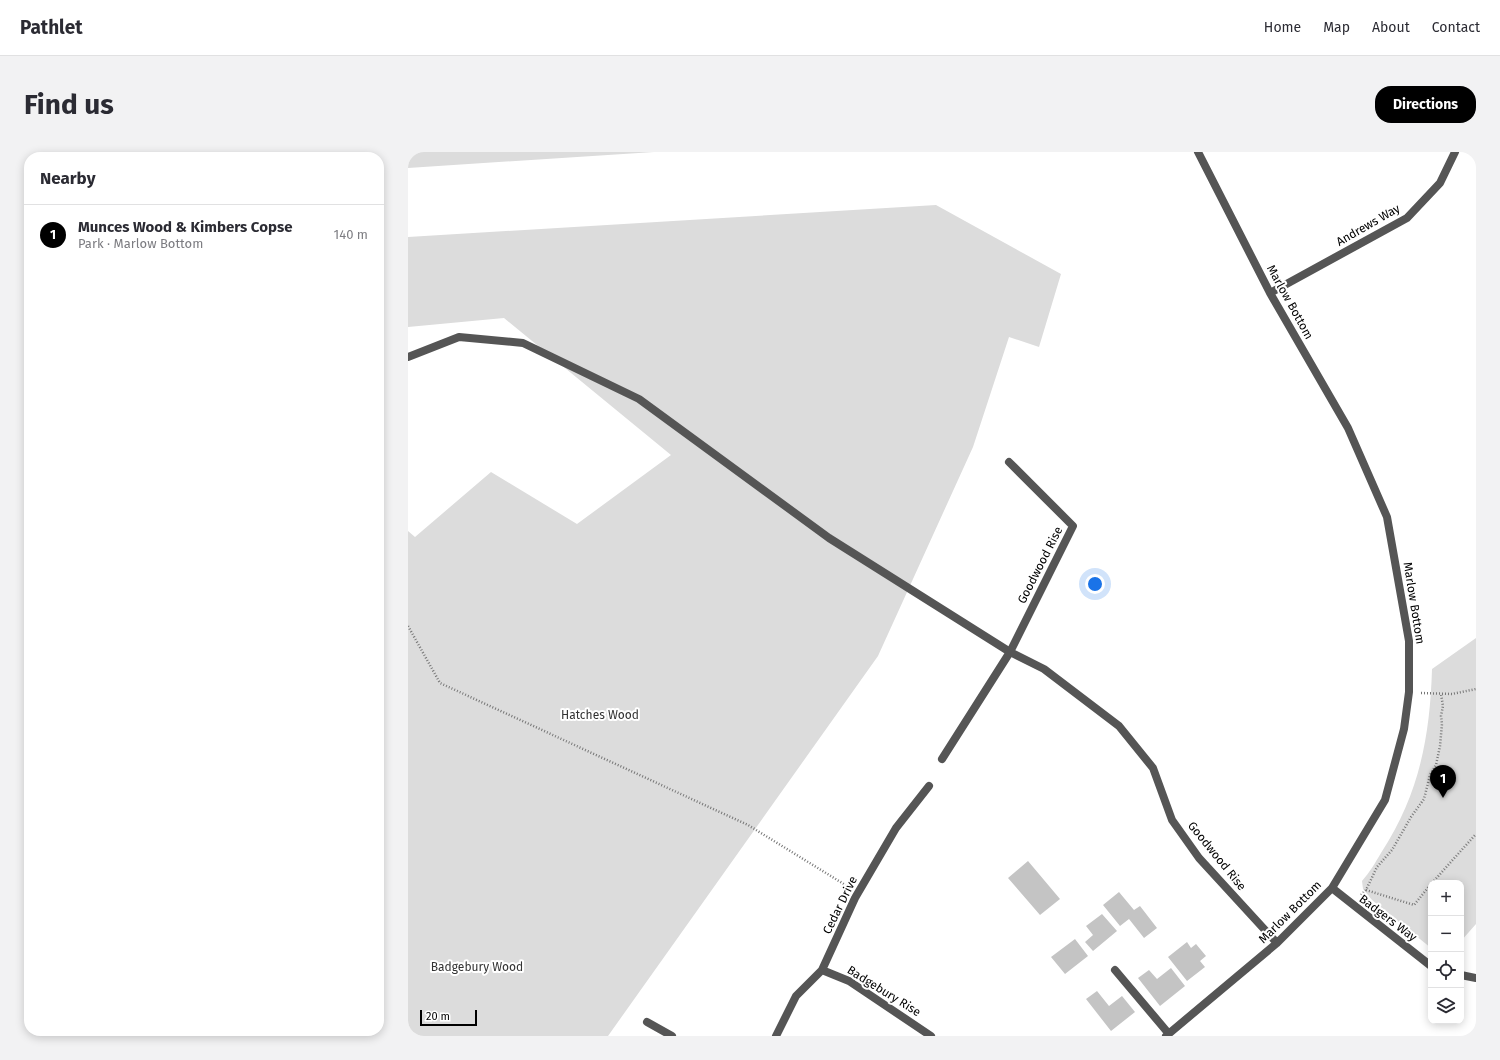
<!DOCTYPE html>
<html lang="en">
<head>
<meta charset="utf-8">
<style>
  body { margin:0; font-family:"Fira Sans",sans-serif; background:#f2f2f3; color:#2b2b33 }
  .controls { position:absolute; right:12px; bottom:12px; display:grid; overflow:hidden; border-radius:8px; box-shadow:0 2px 10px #0003 }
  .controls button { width:36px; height:36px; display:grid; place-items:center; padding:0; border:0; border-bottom:1px solid #e1e1e2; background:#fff; color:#2b2b33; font:20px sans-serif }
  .scale { position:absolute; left:12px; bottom:10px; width:57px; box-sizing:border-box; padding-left:4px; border:2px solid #000; border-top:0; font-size:11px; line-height:14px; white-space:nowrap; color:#000; -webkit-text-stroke:3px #fff; paint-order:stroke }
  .you { position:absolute; left:687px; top:432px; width:14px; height:14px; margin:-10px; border:3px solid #fff; border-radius:50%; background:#1a73e8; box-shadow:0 0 0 6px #1a73e833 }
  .badge { display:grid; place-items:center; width:26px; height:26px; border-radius:50%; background:#000; color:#fff; font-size:13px; font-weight:700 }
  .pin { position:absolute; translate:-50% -33px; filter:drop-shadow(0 1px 2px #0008) }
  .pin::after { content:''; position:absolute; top:21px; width:14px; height:12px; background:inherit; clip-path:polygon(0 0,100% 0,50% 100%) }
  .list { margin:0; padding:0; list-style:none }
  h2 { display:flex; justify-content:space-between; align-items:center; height:52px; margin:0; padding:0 16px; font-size:17px }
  h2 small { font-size:13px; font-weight:400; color:#7c7c81 }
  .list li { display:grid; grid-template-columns:26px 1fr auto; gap:12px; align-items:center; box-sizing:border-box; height:60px; padding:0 16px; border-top:1px solid #e1e1e2 }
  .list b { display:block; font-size:15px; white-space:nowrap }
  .list p { margin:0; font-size:13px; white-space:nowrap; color:#7c7c81 }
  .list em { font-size:13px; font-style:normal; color:#7c7c81 }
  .icon { flex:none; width:22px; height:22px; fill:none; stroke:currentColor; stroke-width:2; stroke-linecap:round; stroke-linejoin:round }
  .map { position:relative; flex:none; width:1068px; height:884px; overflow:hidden; border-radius:16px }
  header { display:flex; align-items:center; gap:24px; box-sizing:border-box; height:56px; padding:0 20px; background:#fff; border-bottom:1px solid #e1e1e2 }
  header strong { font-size:19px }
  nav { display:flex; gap:22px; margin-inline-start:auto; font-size:14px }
  .intro { display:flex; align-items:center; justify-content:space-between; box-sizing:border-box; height:96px; padding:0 24px }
  h1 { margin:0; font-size:28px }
  .button { padding:10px 18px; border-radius:16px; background:#000; color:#fff; font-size:14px; font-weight:700 }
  main { display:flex; gap:24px; padding:0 24px }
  aside { flex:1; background:#fff; border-radius:16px; box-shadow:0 2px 10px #0003 }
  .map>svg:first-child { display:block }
</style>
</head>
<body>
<header>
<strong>Pathlet</strong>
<nav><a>Home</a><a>Map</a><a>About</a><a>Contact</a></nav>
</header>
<div class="intro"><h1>Find us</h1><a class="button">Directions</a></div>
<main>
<aside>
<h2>Nearby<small></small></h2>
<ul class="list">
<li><span class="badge">1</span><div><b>Munces Wood &amp; Kimbers Copse</b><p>Park · Marlow Bottom</p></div><em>140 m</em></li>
</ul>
</aside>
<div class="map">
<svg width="1068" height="884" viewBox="0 0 1068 884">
  <rect width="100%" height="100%" fill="#fff"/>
  <path fill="#dcdcdc" d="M0 0H246L0 16Z
    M528 53 653 122 631 195 601 185 565 295 470 504 200 884H0V379L7 385 83 320 169 372 263 303 96 166 0 175V85Z
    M1068 486V772L1053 789V731H1023V796L964 748 955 737 954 729C962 720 967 711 973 701 1011 643 1022 585 1024 517Z"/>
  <path fill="#c4c4c4" d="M620 709 652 747 632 763 600 726Z
    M711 740 726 758 732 754 749 776 736 786 721 767 712 774 695 753Z
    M694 762 709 779 685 799 677 790 685 783 678 774Z
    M667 787 680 804 657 822 643 805Z
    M779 790 783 796 788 792 798 804 792 809 797 815 779 829 760 805Z
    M763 816 777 834 752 854 730 826 741 818 749 827Z
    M689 839 701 854 714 844 727 860 703 879 678 847Z"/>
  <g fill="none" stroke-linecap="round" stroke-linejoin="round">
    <path stroke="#777" stroke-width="2.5" stroke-dasharray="1 2" stroke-linecap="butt" d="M0 474 32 531 340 673 439 734
      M1013 541 1044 542 1068 537
      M1024 731 1068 682
      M958 738 1006 753 1023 732
      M953 743 958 738 969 715 984 698 1003 665 1016 647 1022 623 1028 613 1032 594 1034 572 1033 564 1035 554 1033 542"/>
    <path stroke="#555" stroke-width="8" d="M0 205 51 185 115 191 231 247 421 386 602 500"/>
    <path stroke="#555" stroke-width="8" d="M862 141 999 66 1032 31 1047 0
      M602 500 636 517 711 574 745 616 764 668 791 706 869 791
      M534 607 602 500 665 374 601 310
      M924 736 1023 814
      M414 818 441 829 523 884
      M707 818 761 882
      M1053 823 1068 826
      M239 870 264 884
      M368 884 388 844 414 818 447 746 488 676 521 634
      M758 884 869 791 924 736 977 648 996 577 1001 540V489L979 365 940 276 862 141 790 0"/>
  </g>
  <g text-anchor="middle" stroke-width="4" stroke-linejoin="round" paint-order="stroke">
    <g font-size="12" fill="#000" stroke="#fff">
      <text transform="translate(960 73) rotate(-30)" y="4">Andrews Way</text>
      <text transform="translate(882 150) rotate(61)" y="4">Marlow Bottom</text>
      <text transform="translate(632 413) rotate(-63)" y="4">Goodwood Rise</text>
      <text transform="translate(1006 451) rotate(81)" y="4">Marlow Bottom</text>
      <text transform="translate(809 704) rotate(51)" y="4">Goodwood Rise</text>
      <text transform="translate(432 753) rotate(-64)" y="4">Cedar Drive</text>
      <text transform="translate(882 760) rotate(-45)" y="4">Marlow Bottom</text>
      <text transform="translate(980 766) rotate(37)" y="4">Badgers Way</text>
      <text transform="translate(476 839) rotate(32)" y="4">Badgebury Rise</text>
    </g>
    <g font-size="12" fill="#333" stroke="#fff">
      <text x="192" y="567">Hatches Wood</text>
      <text x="69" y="819">Badgebury Wood</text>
    </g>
  </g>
</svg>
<div class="controls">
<button>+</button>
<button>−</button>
<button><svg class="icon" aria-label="locate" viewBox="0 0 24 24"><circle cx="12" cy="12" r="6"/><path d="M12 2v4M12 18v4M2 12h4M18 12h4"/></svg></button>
<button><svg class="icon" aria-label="layers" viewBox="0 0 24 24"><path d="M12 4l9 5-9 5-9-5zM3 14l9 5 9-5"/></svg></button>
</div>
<div class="scale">20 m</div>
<div class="you"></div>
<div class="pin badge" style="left:1035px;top:646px">1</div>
</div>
</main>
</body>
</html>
